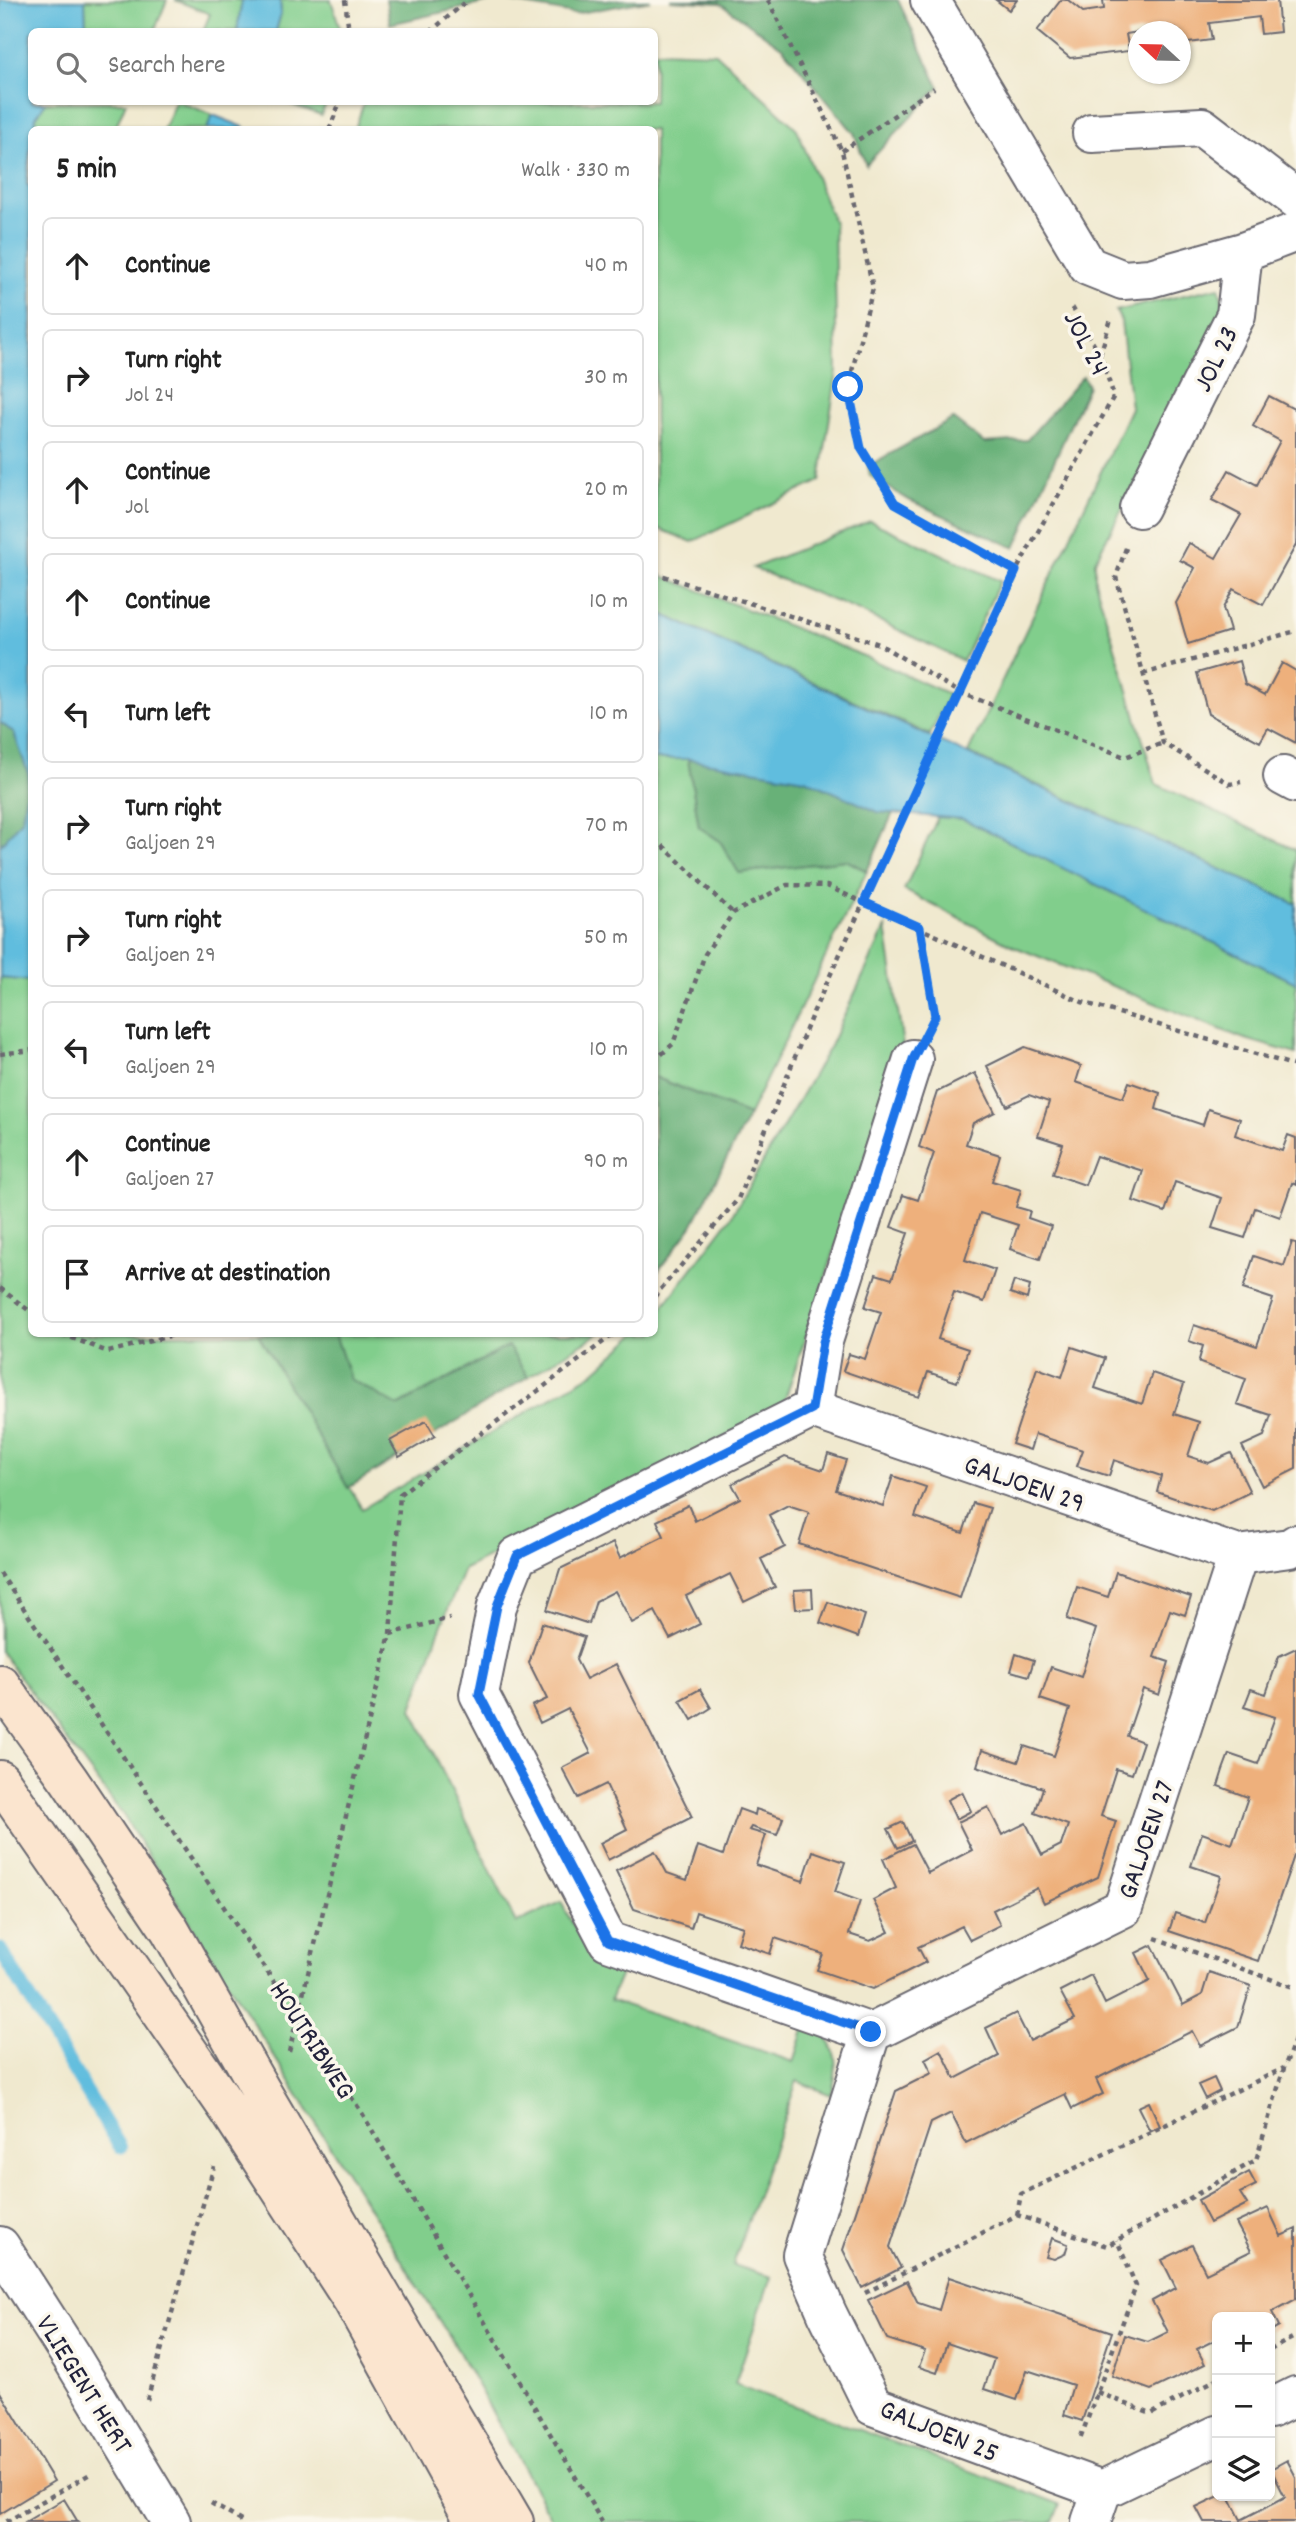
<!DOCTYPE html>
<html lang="en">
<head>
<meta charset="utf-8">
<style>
  body { margin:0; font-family:Dekko,sans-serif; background:#f2f2f2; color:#222 }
  .controls { position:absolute; right:21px; bottom:21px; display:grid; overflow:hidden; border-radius:10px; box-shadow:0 2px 5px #0004 }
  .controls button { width:63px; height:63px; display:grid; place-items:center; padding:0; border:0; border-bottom:2px solid #e0e0e0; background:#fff; color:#222; font:35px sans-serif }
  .compass { position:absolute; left:1128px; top:21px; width:63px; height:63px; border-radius:50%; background:#fff; box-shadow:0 2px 5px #0004; rotate:292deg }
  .stop { position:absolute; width:21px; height:21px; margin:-16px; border:5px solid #1a73e8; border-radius:50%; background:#fff }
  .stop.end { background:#1a73e8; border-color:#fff; box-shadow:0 2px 7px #0008 }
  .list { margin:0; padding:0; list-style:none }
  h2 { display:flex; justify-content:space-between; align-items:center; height:91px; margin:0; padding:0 28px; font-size:30px }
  h2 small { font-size:23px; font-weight:400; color:#767676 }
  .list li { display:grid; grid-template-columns:46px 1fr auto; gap:21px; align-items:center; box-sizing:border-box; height:98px; margin:0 14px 14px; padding:0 14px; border:2px solid #e0e0e0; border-radius:10px }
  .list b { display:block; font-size:26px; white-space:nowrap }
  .list p { margin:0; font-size:23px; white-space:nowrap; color:#767676 }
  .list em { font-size:23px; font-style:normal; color:#767676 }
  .icon { flex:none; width:38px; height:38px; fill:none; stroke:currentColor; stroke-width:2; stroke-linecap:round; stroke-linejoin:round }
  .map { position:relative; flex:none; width:1296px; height:2522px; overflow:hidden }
  .search { position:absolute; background:#fff; box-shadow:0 2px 5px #0004; left:28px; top:28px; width:630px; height:77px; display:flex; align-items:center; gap:18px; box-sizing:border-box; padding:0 24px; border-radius:10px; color:#767676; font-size:26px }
  .panel { position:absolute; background:#fff; box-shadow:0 2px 5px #0004; left:28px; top:126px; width:630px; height:1211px; border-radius:10px }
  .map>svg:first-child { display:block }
</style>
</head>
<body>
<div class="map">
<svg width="1296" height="2522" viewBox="0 0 1296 2522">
  <rect width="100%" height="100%" fill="#fbf7ec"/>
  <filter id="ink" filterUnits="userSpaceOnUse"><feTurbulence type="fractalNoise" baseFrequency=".0143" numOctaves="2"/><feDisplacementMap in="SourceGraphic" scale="14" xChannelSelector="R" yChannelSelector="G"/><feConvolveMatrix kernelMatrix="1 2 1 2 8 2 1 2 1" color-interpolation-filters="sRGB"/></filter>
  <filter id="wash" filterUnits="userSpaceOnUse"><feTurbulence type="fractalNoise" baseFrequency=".00686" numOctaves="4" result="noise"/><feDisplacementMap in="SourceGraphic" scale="28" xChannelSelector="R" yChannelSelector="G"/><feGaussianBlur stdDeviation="1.57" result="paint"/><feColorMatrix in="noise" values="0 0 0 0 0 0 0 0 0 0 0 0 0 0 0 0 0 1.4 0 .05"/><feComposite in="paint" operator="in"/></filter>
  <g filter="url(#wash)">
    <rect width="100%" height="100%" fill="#f0e9cf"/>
    <path fill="#81ce8c" stroke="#527864" stroke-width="2" d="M85 0H167L154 32 86 31Z
      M175 0H242L237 31H203L210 14Z
      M280 0H331L341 31 276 32 281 13Z
      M655 51 716 53 797 129 834 223 837 371 820 481 692 542 655 527 654 130 355 129 364 102H654Z
      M46 102H126L115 129 34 130 36 117Z
      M175 102H180L213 115 207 129 163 130Z
      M284 102H327L321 115Z
      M1219 287 1225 310 1095 561V581L1156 784 1296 850V904L968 753 1131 408 1121 321 1116 311Z
      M870 521 1000 581 963 661 859 611 753 568Z
      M655 573 854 652 949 694 930 735 655 611Z
      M654 759H688L699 827 720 841 739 873 846 860 867 871 749 1115 655 1077Z
      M938 817 963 819 1296 983V1054L1242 1038 1015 947 904 890Z
      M886 927 903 1046 782 1408 464 1569 437 1637 412 1709 516 1923 561 1902C579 1937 587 1952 624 1967L610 2000 794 2062 805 2027C809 2028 817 2029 821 2032 840 2047 837 2075 831 2095L797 2081 733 2265 771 2277 735 2384 1060 2504 1053 2522H553L459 2352 123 1815 0 1651V978L31 981 32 1334H258L362 1509 593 1373 636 1334H654L655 1317 731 1217 830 1046Z
      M335 1334H598L528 1377 507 1346 398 1406 350 1379Z"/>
    <path fill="#68b178" stroke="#456a5a" stroke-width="2" d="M386 0H651L574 14 498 0 390 24Z
      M670 0H898L939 87 866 165 854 133 783 48 720 3Z
      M1083 376 1088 386 1015 548 909 500 870 476 868 466 953 419 984 443 1027 440Z
      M0 722 14 733 29 776 22 819 0 846Z
      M688 759 805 779 878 812 893 813 867 871 846 860 739 873 720 841 699 827Z
      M654 1077 749 1115 692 1226 655 1275Z
      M258 1334H335L350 1379 398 1406 508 1346 528 1377 348 1488Z"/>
    <path fill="#60bdde" stroke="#41708c" stroke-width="2" d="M0 0H85L86 31 32 32V102H46L36 117 34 129 32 130 27 184 32 188 31 981 0 978V846L22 819 29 776 14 733 0 722Z
      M242 0H280L281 13 276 31H237Z
      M213 115 244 127 243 129H207Z
      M655 611 1296 904V983L963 819 878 812 805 779 688 759H655Z"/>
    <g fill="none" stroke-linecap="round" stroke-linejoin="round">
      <path stroke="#60bdde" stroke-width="14" d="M0 1949 120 2147"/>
    </g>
    <g id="blocks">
      <path fill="#eeb07b" d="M996 0H1017L1009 10Z
        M1061 0H1068L1083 12 1104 9 1103 0H1277L1280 32 1261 34 1259 17 1209 23 1212 40 1180 44V32H1176V28L1138 32 1126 34 1129 51 1070 58 1037 31Z
        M1269 396 1296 410V545L1263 605 1233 589 1223 608 1230 631 1188 644 1176 603 1195 568 1180 560 1189 543 1216 558 1241 515 1212 500 1229 470 1257 485 1280 441 1253 426Z
        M1239 661 1245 684 1265 695 1282 663 1296 671V743L1268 728 1260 742 1208 714 1197 673Z
        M1025 1047 1081 1066 1076 1082 1123 1098 1129 1082 1160 1093 1156 1109 1203 1125 1208 1109 1240 1119 1235 1135 1282 1151 1288 1135 1296 1138V1185L1292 1183 1280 1217 1255 1208 1245 1238 1212 1228 1222 1198 1175 1182 1165 1212 1133 1201 1143 1171 1096 1156 1085 1185 1053 1174 1063 1144 1038 1136 1049 1102 1029 1095 1007 1106 987 1066Z
        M975 1073 995 1112 973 1123 966 1144 1000 1155 992 1181 1021 1190 1016 1207 1030 1211 1028 1218 1051 1226 1040 1259 1010 1249 1018 1225 980 1213 965 1260 995 1270 984 1302 954 1292 938 1339 968 1349 957 1382 928 1372 919 1397 843 1371 849 1354 865 1359 881 1312 865 1307 876 1274 892 1279 908 1233 891 1227 903 1195 918 1200 934 1153 919 1147 937 1092Z
        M1292 1242 1296 1243V1469L1262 1486 1242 1446 1264 1436 1271 1415 1237 1404 1246 1379 1200 1363 1199 1360 1203 1346 1189 1341 1194 1325 1257 1346 1273 1299 1243 1289 1254 1256 1284 1266Z
        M1014 1281 1030 1286 1027 1299 1010 1293Z
        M1072 1347 1105 1358 1095 1388 1142 1404 1152 1373 1184 1384 1174 1414 1199 1422 1188 1456 1209 1463 1231 1453 1250 1492 1212 1511 1157 1492 1161 1476 1114 1460 1109 1476 1077 1466 1083 1450 1035 1434 1030 1450 1012 1444 1037 1368 1062 1377Z
        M426 1421 435 1436 399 1457 390 1441Z
        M828 1454 846 1460 836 1490 860 1498 883 1506 893 1476 926 1487 915 1517 963 1533 973 1503 990 1508 960 1598 799 1544 809 1512 788 1505 769 1515 785 1547 761 1559 775 1587 744 1602 730 1574 686 1596 700 1624 670 1639 655 1611 632 1623 615 1591 596 1601 589 1624 547 1610 560 1569 613 1543 620 1558 664 1536 657 1521 688 1505 695 1521 740 1498 732 1484 785 1457 823 1470Z
        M1116 1572 1191 1597 1185 1615 1170 1610 1154 1657 1169 1662 1159 1695 1143 1689 1127 1736 1143 1742 1132 1774 1116 1769 1101 1816 1116 1821 1098 1877 1044 1903 1037 1888 993 1910 1000 1925 970 1940 962 1926 918 1947 926 1962 873 1989 817 1970 823 1954 775 1938 770 1954 738 1943 743 1927 720 1920 696 1912 691 1928 634 1909 616 1871 655 1851 667 1873 687 1880 698 1846 723 1855 739 1809 755 1815 756 1809 783 1818 777 1835 751 1827 749 1830 766 1835 756 1865 803 1881 813 1851 845 1862 835 1892 860 1901 849 1934 870 1941 889 1932 873 1900 896 1888 883 1859 913 1844 928 1873 972 1850 958 1822 988 1807 1002 1835 1026 1823 1042 1855 1061 1845 1068 1825 1035 1813 1043 1788 977 1766 982 1750 1018 1762 1024 1746 1054 1756 1070 1709 1040 1699 1051 1667 1081 1677 1096 1629 1067 1619 1077 1587 1108 1597Z
        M812 1589 813 1608 796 1609 794 1590Z
        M828 1602 865 1615 858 1637 820 1623Z
        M542 1623 584 1637 576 1660 586 1679 616 1664 692 1817 608 1860 600 1843 627 1829 606 1784 578 1798 562 1768 591 1753 568 1709 540 1723 532 1706 547 1699 529 1663Z
        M1296 1648V1857L1294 1856 1258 1961 1169 1931 1175 1913 1205 1923 1221 1876 1191 1866 1202 1833 1232 1844 1248 1797 1218 1786 1223 1770 1229 1754 1258 1764 1275 1717 1244 1707 1251 1689 1266 1694 1279 1656Z
        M1016 1654 1034 1660 1029 1676 1011 1671Z
        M700 1689 711 1708 692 1720 680 1700Z
        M962 1792 971 1811 956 1819 947 1800Z
        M903 1822 912 1841 898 1848 888 1829Z
        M1152 1945 1183 2005 1202 1995 1209 1972 1251 1986 1238 2027 1200 2046 1192 2031 1096 2079 1103 2094 1088 2101 1072 2109 1065 2094 966 2143 951 2113 931 2123 890 2247 901 2268 862 2288 843 2250 896 2091 932 2073 925 2059 941 2050 955 2079 999 2056 986 2028 1016 2013 1030 2041 1075 2019 1060 1991 1091 1975 1105 2004 1150 1981 1136 1953Z
        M1214 2078 1220 2091 1205 2099 1198 2085Z
        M1149 2102 1160 2126 1150 2131 1138 2107Z
        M1249 2172 1256 2185 1240 2193 1247 2204 1210 2223 1198 2200Z
        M1268 2208 1281 2236 1296 2229V2299L1272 2312 1279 2326 1270 2331V2317H1217V2339L1197 2349 1205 2364 1151 2390 1112 2376 1125 2335 1148 2342 1168 2332 1152 2301 1176 2288 1162 2260 1192 2245 1206 2273 1251 2251 1236 2223Z
        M1052 2238 1068 2244 1065 2254 1054 2259 1046 2257Z
        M949 2277 1112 2332 1082 2421 1064 2415 1073 2385 1027 2370 1017 2400 984 2389 994 2359 947 2343 937 2373 919 2367 925 2351 887 2339 868 2300 907 2281 918 2303 939 2310Z
        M0 2392 54 2481 0 2514Z
        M1287 2460 1296 2477V2522H1204L1196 2507 1219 2496H1229L1241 2520 1285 2497 1271 2469Z
        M64 2499 78 2522H25Z"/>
    </g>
  </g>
  <g filter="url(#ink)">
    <use href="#blocks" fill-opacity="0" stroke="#6a686f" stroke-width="2"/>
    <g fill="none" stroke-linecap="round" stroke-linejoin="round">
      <g stroke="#6a686f" stroke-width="42">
        <path id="street" d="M930 0 1088 266 1123 280 1150 278 1243 252
          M1092 133 1202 127 1296 199
          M1139 508 1236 315 1243 252 1296 232
          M1283 776 1296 783
          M812 1409 823 1341 913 1059
          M871 2033 608 1941 479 1694 497 1606 517 1556 812 1409 1238 1555
          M0 2246 72 2358 171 2522
          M1270 2409 1296 2396
          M1102 2490 873 2406 827 2313 802 2255 871 2033 1123 1908 1238 1555 1290 1548 1296 1544
          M1091 2522 1102 2490 1217 2435"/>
      </g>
      <g stroke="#6a686f" stroke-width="42">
        <path id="secondary" d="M0 1684 69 1780 170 1930 260 2089 514 2522
          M0 1780 229 2110 353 2301 475 2522"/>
      </g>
      <path stroke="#6a686f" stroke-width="4.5" stroke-dasharray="5 5" stroke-linecap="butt" d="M345 0 349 32
        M768 0 842 151 873 288 848 387 861 448 895 503 1016 571
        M430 32 468 0
        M329 130 340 102
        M842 151 934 88
        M1100 355 1111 319
        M1126 548 1116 577 1163 743 1230 784 1241 782
        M654 573 879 644 959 692 1125 757 1163 743
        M1143 674 1296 631
        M654 842 660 843 733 913
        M920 928 935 1016 932 1022
        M0 1054 32 1050
        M654 1061 673 1044 705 954 733 913 787 885 827 886 1082 1002 1296 1066
        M0 1288 32 1313
        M654 1297 738 1199 811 1017 1016 571 1114 396 1100 355 1072 307
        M62 1334 108 1352 177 1334
        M0 1573 362 2113 602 2522
        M390 1634 450 1618
        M1155 1938 1296 1988
        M289 2052 390 1634 400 1494 614 1334
        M1017 2215 1021 2194 1284 2068
        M865 2293 1017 2215 1107 2246 1256 2160 1284 2068 1296 2037
        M1270 2350 1296 2336
        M1097 2392 1151 2414 1217 2379
        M147 2400 214 2166
        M1081 2437 1136 2286 1117 2240
        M211 2503 243 2522
        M6 2522 90 2474"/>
      <use href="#street" stroke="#fff" stroke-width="38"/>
      <use href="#secondary" stroke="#fbe5cf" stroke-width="38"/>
    </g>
  </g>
  <g fill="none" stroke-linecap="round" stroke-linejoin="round" filter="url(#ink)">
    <path stroke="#1a73e8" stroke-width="9" d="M848 387 861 448 895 503 1016 571 864 902 920 927 935 1016 913 1059 823 1342 812 1409 517 1556 497 1606 479 1694 608 1941 871 2032"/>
  </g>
  <g text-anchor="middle" stroke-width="7" stroke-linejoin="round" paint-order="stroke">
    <g font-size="28" fill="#22223b" stroke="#fbf7ec">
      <text transform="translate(1088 342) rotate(63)" y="10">JOL 24</text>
      <text transform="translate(1214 358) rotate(-64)" y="10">JOL 23</text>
      <text transform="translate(1025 1482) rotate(19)" y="10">GALJOEN 29</text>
      <text transform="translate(1144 1839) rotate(-71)" y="10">GALJOEN 27</text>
      <text transform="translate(314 2039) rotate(57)" y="10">HOUTRIBWEG</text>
      <text transform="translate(86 2383) rotate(58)" y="10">VLIEGENT HERT</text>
      <text transform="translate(940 2429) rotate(22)" y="10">GALJOEN 25</text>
    </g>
  </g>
</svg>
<div class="controls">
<button>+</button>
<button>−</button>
<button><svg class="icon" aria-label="layers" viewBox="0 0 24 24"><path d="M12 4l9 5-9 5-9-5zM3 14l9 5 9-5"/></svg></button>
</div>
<svg class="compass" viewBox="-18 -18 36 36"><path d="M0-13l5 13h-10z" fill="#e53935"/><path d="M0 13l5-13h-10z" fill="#767676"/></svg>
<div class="stop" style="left:848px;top:387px"></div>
<div class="stop end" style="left:871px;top:2032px"></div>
<div class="search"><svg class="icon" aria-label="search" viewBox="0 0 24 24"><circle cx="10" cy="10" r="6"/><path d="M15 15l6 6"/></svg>Search here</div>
<section class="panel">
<h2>5 min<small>Walk · 330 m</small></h2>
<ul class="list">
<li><svg class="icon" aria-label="ahead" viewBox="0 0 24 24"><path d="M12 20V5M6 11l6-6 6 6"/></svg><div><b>Continue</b></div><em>40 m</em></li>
<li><svg class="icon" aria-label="right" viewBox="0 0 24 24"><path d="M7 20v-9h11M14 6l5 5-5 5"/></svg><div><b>Turn right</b><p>Jol 24</p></div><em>30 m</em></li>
<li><svg class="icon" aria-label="ahead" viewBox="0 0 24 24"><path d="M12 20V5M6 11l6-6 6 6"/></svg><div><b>Continue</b><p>Jol</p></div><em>20 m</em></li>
<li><svg class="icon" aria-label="ahead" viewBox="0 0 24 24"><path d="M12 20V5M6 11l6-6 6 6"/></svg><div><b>Continue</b></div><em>10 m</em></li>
<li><svg class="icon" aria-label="left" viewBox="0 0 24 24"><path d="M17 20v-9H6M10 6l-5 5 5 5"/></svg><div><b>Turn left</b></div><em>10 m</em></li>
<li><svg class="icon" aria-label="right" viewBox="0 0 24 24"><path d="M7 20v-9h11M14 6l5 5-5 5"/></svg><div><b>Turn right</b><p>Galjoen 29</p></div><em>70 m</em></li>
<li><svg class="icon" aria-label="right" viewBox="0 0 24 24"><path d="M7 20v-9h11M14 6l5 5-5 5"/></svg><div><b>Turn right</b><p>Galjoen 29</p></div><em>50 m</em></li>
<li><svg class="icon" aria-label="left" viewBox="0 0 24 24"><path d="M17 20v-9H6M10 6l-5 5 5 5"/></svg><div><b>Turn left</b><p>Galjoen 29</p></div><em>10 m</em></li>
<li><svg class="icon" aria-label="ahead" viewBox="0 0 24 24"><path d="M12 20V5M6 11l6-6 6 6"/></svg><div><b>Continue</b><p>Galjoen 27</p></div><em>90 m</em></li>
<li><svg class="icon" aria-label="arrive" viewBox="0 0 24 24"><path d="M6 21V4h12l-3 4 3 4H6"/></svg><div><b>Arrive at destination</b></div></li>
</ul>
</section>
</div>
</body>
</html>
